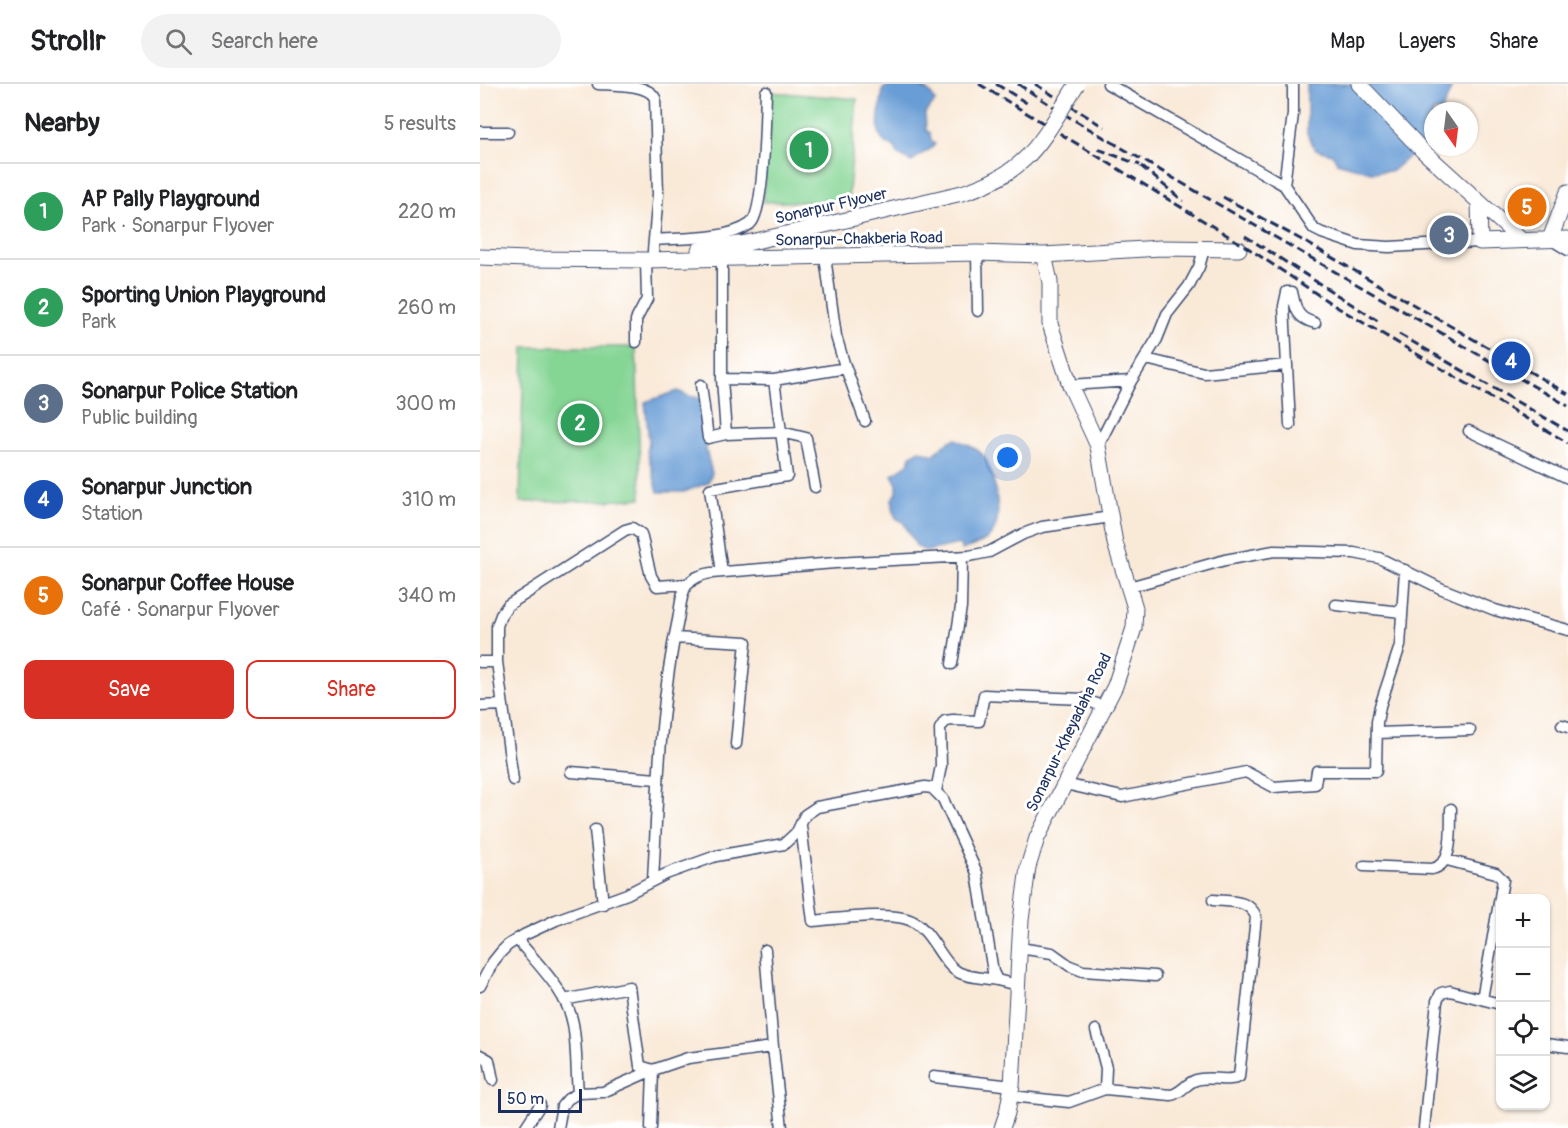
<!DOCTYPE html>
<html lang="en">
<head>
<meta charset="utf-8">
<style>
  body { margin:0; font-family:Pangolin,sans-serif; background:#f2f2f2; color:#202124 }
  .controls { position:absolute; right:18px; bottom:18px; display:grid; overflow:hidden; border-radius:12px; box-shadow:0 2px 4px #0004 }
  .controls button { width:54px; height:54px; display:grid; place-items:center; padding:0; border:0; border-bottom:2px solid #e0e0e0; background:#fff; color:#202124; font:30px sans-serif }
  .compass { position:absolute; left:944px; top:18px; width:54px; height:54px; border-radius:50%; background:#fff; box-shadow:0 2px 4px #0004; rotate:166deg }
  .scale { position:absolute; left:18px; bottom:15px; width:84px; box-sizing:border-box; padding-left:6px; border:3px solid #1b2f5e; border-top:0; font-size:16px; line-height:21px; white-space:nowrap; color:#1b2f5e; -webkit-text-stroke:4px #fff; paint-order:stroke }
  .you { position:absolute; left:528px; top:374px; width:21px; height:21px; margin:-15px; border:4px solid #fff; border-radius:50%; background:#1a73e8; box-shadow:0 0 0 9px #1a73e833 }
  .badge { display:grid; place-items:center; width:39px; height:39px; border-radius:50%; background:#d93025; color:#fff; font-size:20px; font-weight:700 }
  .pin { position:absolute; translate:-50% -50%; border:3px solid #fff; box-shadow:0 2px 6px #0006 }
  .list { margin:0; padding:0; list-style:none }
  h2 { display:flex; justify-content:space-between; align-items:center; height:78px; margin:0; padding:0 24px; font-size:26px }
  h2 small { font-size:20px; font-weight:400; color:#757577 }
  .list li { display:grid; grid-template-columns:39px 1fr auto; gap:18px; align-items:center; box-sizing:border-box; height:96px; padding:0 24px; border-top:2px solid #e0e0e0 }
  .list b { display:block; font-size:22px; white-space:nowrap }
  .list p { margin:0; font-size:20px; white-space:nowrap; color:#757577 }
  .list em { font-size:20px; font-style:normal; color:#757577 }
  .actions { display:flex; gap:12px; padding:18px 24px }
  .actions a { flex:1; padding:14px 0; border:2px solid #d93025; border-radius:12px; text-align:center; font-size:21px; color:#d93025 }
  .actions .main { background:#d93025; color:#fff }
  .icon { flex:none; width:33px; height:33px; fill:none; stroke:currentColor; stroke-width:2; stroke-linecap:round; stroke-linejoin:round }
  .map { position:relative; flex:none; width:1088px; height:1044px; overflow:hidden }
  header { display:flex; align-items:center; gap:36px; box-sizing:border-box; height:84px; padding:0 30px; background:#fff; border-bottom:2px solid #e0e0e0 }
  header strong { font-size:28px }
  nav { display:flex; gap:33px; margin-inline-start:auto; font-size:21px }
  .search { width:420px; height:54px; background:#f2f2f2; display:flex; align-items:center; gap:15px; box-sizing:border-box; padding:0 21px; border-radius:33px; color:#757577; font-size:22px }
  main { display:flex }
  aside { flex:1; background:#fff }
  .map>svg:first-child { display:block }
</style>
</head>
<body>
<header>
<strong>Strollr</strong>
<div class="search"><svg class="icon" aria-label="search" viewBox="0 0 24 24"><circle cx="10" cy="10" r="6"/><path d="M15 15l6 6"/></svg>Search here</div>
<nav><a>Map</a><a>Layers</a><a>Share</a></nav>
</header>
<main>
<aside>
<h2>Nearby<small>5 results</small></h2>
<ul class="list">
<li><span class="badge" style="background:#2e9e5b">1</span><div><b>AP Pally Playground</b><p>Park · Sonarpur Flyover</p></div><em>220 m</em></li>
<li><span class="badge" style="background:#2e9e5b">2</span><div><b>Sporting Union Playground</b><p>Park</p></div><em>260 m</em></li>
<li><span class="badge" style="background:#5c6f8a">3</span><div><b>Sonarpur Police Station</b><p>Public building</p></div><em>300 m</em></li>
<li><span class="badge" style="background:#1a4fb4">4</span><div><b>Sonarpur Junction</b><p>Station</p></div><em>310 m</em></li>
<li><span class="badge" style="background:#e8710a">5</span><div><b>Sonarpur Coffee House</b><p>Café · Sonarpur Flyover</p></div><em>340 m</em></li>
</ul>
<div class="actions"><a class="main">Save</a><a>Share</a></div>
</aside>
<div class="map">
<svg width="1088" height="1044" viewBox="0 0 1088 1044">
  <rect width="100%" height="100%" fill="#fff"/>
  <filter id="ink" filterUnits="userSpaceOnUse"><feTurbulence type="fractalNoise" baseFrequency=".0167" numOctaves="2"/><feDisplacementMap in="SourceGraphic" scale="12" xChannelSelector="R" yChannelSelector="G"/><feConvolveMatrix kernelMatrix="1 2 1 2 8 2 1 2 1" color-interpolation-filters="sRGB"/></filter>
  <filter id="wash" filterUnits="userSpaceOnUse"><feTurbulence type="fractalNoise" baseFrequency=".008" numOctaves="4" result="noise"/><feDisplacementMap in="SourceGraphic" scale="24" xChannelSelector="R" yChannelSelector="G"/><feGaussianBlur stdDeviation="1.35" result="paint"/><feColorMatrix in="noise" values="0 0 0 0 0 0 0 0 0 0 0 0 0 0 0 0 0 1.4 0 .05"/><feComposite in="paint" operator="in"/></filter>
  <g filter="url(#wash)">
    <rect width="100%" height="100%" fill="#f9e9d7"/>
    <path fill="#85d594" stroke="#508279" stroke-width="1.5" d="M290 8 377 15 368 118H283Z
      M44 263H156L161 414 127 417 40 418Z"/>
    <path fill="#699dd5" stroke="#42669a" stroke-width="1.5" d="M412 0C430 0 450 0 455 18L445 29 446 46 450 49 451 56 455 60C449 69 439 69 432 78L418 71 415 63C412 62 408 61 405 59 392 47 402 20 403 5Z
      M827 0H973L962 27H953V56L935 67 912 87 891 88 857 78 852 70 835 65 827 49Z
      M198 307 208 312 219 314 231 339 226 366 232 389 228 399 204 408H178L167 367 169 358 165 318Z
      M475 355C484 359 496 363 503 371 514 387 525 435 511 451 504 459 492 462 482 466L479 460 447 467 437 463 423 438 416 434 414 429 412 415 417 409V400L412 391 429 379 431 371 440 366 453 371C463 364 461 360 475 355Z"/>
  </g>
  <g filter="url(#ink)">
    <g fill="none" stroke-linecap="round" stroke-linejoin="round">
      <g stroke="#3c4b70" stroke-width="13">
        <path id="street" d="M118 0C136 1 168 0 175 14L178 110 173 167
          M628 0 804 101 834 145 842 149 878 161 909 163 1000 158
          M0 48H28
          M804 101 813 30V0
          M1070 155 1088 166
          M174 156C201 154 248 156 270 140 285 128 285 31 286 8
          M497 169 498 227
          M345 173 356 252 364 279 385 337
          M242 175V295L294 296 366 284
          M156 258V236L167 215 166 176
          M666 275 724 289 807 281
          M242 295 246 350 301 348 326 354 335 403
          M221 301 228 354 246 350
          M590 301 651 297
          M810 341 804 222 807 208H812C816 225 816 234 835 239
          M989 347 1088 394
          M618 362 651 297 677 255 687 230 709 202 719 183 724 165
          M242 488 230 405 307 392 294 296
          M649 503 745 476 794 467 874 469 899 474 960 504 1015 526 1088 546
          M856 521 922 528
          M194 554 266 558 256 660
          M0 578H17
          M472 580 481 523 482 473
          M0 622 23 621
          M1082 641 1088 643
          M897 649 990 646
          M91 688 177 695
          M33 696 17 578V542L21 531 28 521 145 446 152 444 161 450 171 492 177 502 208 500
          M585 700 642 713 766 688 794 703 835 700 837 687H896L897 638 900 622 920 562 925 486
          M456 707 461 682 460 645 465 637 473 636 499 637 504 611 604 615 624 623
          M321 742 333 837C357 835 415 826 434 838 453 849 463 882 480 889 491 894 506 894 517 896
          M115 746 123 820
          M967 776 1016 789 1023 796 1002 915
          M884 782 952 785C975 780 970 744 971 725
          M173 796C178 709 179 622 198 536 200 526 201 508 207 501 214 493 221 491 231 489L355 479 489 472 509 468 543 450 562 443 631 433
          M37 855C57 880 87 907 93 940 97 962 96 987 98 1009
          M539 864 572 869 590 882 603 887 675 892
          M0 902 13 878 21 868 28 861 44 851 76 836 147 810 186 790 236 772 304 760 317 748 325 731 337 723 445 703 452 704 463 715 497 789 513 888 517 896 537 901
          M84 916 149 903 160 982 173 986 171 1044
          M616 946 626 984 625 1005
          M1066 960 1088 963
          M293 963 302 1044
          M0 971 9 976 13 996
          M454 993 532 1002
          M531 1012 589 1018 625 1005 691 1011C702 1009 706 999 716 996 730 991 746 999 759 993L776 833C770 815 749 818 733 816
          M45 1044 60 1021
          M78 1044 82 1022 88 1015 98 1009 123 1008 173 986 208 974 293 963 285 866
          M944 1044 957 917 961 909 970 907 1020 920"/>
      </g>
      <g stroke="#3c4b70" stroke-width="17">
        <path id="secondary" d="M879 0 943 67 1040 155
          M999 118 1000 158 1088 155
          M1070 155 1088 108
          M219 166 267 159 319 147
          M0 173 47 175 166 176 497 169 564 171 681 164 759 165
          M522 1044 527 1029 532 1002 541 836 548 783 557 754 635 602 654 544 655 524 635 459 618 362 590 301 570 240V198L564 171"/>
      </g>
      <use href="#street" stroke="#fff" stroke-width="10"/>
      <use href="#secondary" stroke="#fff" stroke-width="15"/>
      <path stroke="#1b2f5e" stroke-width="3" stroke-dasharray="9 4.5" stroke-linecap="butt" d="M499 0 768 164 855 222 1088 359
        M516 0 550 21
        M538 0 589 33 748 126 1088 322
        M555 0 624 43
        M618 65 660 81
        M661 82 703 117
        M743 113 820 155 1088 310
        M765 152 901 239
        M919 250 1088 347"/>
      <g stroke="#3c4b70" stroke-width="17" stroke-linecap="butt">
        <path id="secondary-bridge" d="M319 147 482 109C550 88 561 57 597 0"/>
      </g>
      <use href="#secondary-bridge" stroke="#fff" stroke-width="15"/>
    </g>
  </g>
  <g text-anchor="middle" stroke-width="6" stroke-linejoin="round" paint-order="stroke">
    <g font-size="16" fill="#1b2f5e" stroke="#fff">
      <text transform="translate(351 121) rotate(-13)" y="6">Sonarpur Flyover</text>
      <text transform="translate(379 154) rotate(-1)" y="6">Sonarpur-Chakberia Road</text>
      <text transform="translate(588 648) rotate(-64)" y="6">Sonarpur-Kheyadaha Road</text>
    </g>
  </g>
</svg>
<div class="controls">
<button>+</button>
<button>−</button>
<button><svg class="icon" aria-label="locate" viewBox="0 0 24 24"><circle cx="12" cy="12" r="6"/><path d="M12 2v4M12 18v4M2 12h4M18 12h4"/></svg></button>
<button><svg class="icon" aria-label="layers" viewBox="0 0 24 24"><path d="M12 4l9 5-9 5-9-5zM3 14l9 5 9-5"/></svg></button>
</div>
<svg class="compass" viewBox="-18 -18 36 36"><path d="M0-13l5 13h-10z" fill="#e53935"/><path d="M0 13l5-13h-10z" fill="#757577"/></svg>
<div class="scale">50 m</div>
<div class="you"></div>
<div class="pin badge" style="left:329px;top:66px;background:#2e9e5b">1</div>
<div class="pin badge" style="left:100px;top:339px;background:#2e9e5b">2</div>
<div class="pin badge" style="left:969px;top:151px;background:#5c6f8a">3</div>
<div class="pin badge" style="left:1031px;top:277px;background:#1a4fb4">4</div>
<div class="pin badge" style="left:1047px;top:123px;background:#e8710a">5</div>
</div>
</main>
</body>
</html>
